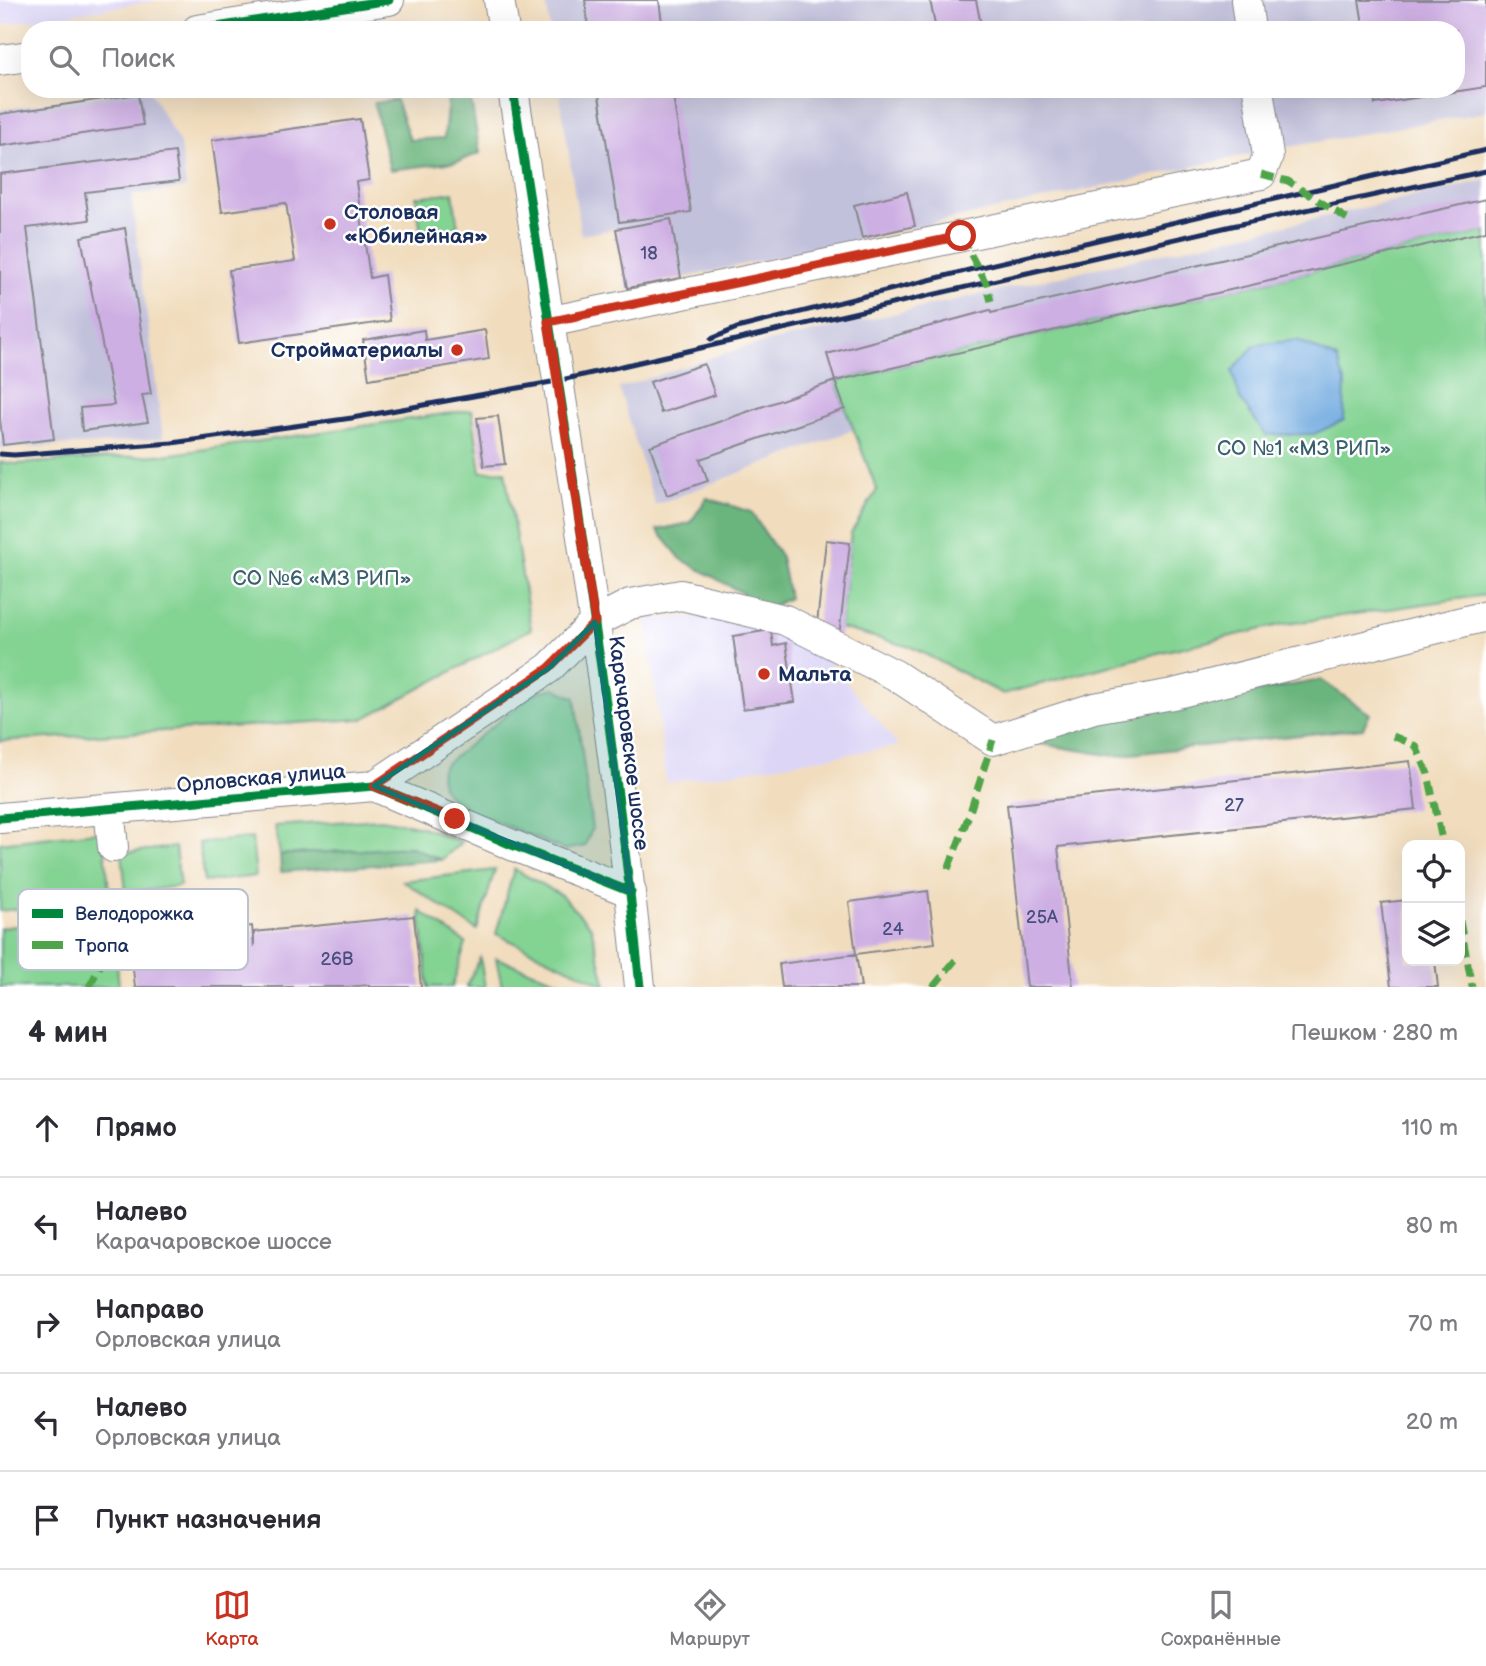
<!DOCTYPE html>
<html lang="ru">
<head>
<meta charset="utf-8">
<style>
  body { margin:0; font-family:"Balsamiq Sans",sans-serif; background:#f2f2f3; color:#2b2b33 }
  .controls { position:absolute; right:21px; bottom:21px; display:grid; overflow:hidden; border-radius:14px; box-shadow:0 7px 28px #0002 }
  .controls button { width:63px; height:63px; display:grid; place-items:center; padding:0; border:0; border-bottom:2px solid #e1e1e2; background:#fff; color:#2b2b33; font:35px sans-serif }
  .stop { position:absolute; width:21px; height:21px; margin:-16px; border:5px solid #c8321e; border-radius:50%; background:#fff }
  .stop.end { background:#c8321e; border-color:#fff; box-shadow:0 2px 7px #0008 }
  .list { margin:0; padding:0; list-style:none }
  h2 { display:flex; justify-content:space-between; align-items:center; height:91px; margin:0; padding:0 28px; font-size:30px }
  h2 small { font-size:23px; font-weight:400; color:#7c7c81 }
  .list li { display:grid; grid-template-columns:46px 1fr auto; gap:21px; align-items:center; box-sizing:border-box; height:98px; padding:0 28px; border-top:2px solid #e1e1e2 }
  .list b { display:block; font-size:26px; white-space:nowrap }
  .list p { margin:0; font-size:23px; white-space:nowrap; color:#7c7c81 }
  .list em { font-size:23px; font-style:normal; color:#7c7c81 }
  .icon { flex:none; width:38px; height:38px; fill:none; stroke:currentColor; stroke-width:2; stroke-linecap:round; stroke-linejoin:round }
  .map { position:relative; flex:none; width:1486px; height:987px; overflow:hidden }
  .search { position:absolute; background:#fff; box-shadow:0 7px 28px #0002; left:21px; right:21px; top:21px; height:77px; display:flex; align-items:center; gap:18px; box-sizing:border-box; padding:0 24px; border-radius:28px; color:#7c7c81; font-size:26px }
  .sheet { height:581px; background:#fff }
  nav { display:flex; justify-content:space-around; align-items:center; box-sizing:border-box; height:98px; border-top:2px solid #e1e1e2; background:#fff; font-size:19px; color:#7c7c81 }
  nav a { display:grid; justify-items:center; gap:4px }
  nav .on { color:#c8321e }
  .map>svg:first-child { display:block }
</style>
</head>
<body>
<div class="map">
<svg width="1486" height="987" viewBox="0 0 1486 987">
  <rect width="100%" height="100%" fill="#fff"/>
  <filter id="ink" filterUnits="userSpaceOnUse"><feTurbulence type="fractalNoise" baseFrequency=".0143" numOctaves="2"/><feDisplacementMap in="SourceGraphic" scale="14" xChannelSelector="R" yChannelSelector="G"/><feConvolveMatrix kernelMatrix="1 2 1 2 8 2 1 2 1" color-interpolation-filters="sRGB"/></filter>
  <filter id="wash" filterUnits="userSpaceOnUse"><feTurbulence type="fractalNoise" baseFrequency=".00686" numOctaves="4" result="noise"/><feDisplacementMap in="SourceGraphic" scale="28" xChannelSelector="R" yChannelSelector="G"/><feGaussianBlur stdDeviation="1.57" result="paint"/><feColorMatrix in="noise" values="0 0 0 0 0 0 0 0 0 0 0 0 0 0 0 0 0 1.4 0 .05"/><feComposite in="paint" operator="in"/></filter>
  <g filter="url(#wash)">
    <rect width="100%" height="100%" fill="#f1ddbe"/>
    <path fill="#dcd5f6" d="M0 0H155L156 1 0 25Z
      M720 615 807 634 899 746 666 783 647 619Z"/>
    <path fill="#c2c1dc" d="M546 0H1486V112L1255 153 681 278 671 219 581 235 559 89H1456V30H550Z
      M142 89H149L180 144 186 188 131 195 163 438 100 444 0 448V110Z
      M1486 180V231L845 409 853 430 655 505 619 388 738 349Z"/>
    <path fill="#83d393" stroke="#4f8178" stroke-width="2" d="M453 192 458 228 421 234 416 197Z
      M1486 231V595L1280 625 1166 651 1003 694 911 647 840 628 851 533 877 490 835 381Z
      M472 410 481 472 505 471 531 629 363 719 0 741V462L16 464 172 454Z
      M554 688 575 698 592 829 585 846 564 850 455 804 442 786 440 774 444 765 534 693Z
      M382 819 422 827 462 842 441 860 411 847 280 855 275 826Z
      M103 831 110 899 0 911V843Z
      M252 838 256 876 204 882 199 843Z
      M175 847 180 886 126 893 122 853Z
      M514 869 561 895 591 927 606 986 496 934Z
      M495 870 477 930 403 881Z
      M420 911 466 943 452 987H428Z
      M113 915 119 987H0V928Z
      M480 958 485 987H466Z
      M496 958 575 987H502Z"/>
    <path fill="#6ab57d" stroke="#42726e" stroke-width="2" d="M447 89H469L480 153 456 162 390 170 374 103 396 100 410 140 444 138 448 98Z
      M707 498 751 512 781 557 789 598 769 608 681 559 657 530 690 523Z
      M1321 680 1370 714 1363 728 1114 756 1041 744 1049 732 1096 719Z
      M411 847 441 860 281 872 280 855Z"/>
    <path fill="#6ea9df" stroke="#446c9e" stroke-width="2" d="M1297 340 1337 359 1345 382 1344 420 1314 434 1266 435 1240 399 1232 371 1255 345Z"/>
    <g id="blocks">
      <path fill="#ceafe3" d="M585 0H659L663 30H589Z
        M930 0H976L982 30H936Z
        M1359 0H1486V87L1375 104 1373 89H1456V30H1364Z
        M598 89H672L691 212 619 222Z
        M138 94 143 125 0 146V114Z
        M360 119 369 180 356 182 370 278 384 275 390 321 239 343 229 270 295 261 286 203 222 212 212 140Z
        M175 152 179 181 85 192 89 220 27 228 54 439 3 445 0 419V174Z
        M907 192 915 226 862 238 854 205Z
        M1486 199V231L835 381 845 409 700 459 708 481 667 495 650 446 835 381 827 354 990 310 991 313Z
        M671 219 681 278 627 288 616 229Z
        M125 228 151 394 142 395 148 422 82 431 80 408 114 405 81 237Z
        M424 330 425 340 485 330 489 359 369 379 363 340Z
        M704 364 715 395 661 413 650 382Z
        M498 416 505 464 484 466 477 418Z
        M826 540 850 543 839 636 816 633Z
        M771 630 773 646 786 643 795 702 743 709 733 636Z
        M1410 761 1416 809 1058 847 1073 987H1027L1007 805Z
        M928 891 935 943 856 954 861 987H782L779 964 856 954 849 902Z
        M1407 900V961H1435L1438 987H1391L1381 903Z
        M414 916 421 987H369V985L346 987H135L132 960 158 958 155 927 179 924 180 934 252 926 254 947V932Z"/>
    </g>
  </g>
  <g filter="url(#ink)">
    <use href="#blocks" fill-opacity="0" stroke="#86868e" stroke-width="2"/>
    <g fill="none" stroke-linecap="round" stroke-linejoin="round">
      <g stroke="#86868e" stroke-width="32">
        <path id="minor" d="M499 0 504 30
          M1246 0 1250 30
          M197 30 389 0
          M0 60 30 56
          M513 89C558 388 610 686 640 987
          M548 322 1261 174 1268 156 1258 89
          M374 786 549 668 595 622 630 604 681 595 785 620 895 675 993 740 1094 708 1173 694 1486 616
          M109 809 113 847
          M0 818 374 786 512 845 631 892"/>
      </g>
      <use href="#minor" stroke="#fff" stroke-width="30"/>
      <path stroke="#1b2f5e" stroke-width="5" d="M711 339 737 328 977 268 1486 150
        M0 454 14 455 172 443 352 418 557 381 1232 226 1486 171"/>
      <path stroke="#4fa44a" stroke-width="7" stroke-dasharray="14 7" stroke-linecap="butt" d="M1261 174 1288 181 1349 220
        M961 236 986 283 991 301
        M1393 736 1416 746 1428 774 1443 845
        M948 869 969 815 993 740
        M1460 921 1472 987
        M89 987 122 925
        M933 987 958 957"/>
      <g stroke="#fff" stroke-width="13">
        <path id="cycleway" d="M197 30 389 0
          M513 89C558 388 610 686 640 987
          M0 818 374 786 512 845 631 892"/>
      </g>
      <use href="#cycleway" stroke="#00873e" stroke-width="9"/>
    </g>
  </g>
  <g fill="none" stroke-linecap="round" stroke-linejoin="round" filter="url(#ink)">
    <path stroke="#c8321e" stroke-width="9" d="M455 819 374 786 549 668 595 622 548 322 961 236"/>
  </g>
  <path fill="#0f766e" fill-opacity="0.2" stroke="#0f766e" stroke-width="5" stroke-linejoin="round" d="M595 622 631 892 374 786 549 668Z"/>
  <g fill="#c8321e" stroke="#fff" stroke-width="2.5">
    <circle cx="330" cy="224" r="7"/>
    <circle cx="457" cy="350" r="7"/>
    <circle cx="764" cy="674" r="7"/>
  </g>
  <g text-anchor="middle" stroke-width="5" stroke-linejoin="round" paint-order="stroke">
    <g font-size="18" fill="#484f7f">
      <text x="649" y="259">18</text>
      <text x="1234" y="811">27</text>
      <text x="1042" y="923">25А</text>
      <text x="893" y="935">24</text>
      <text x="337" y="965">26В</text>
    </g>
    <g font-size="21" font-weight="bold" fill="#1b2f5e" stroke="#fff" text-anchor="start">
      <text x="344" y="219">Столовая<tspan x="344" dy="24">«Юбилейная»</tspan></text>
      <text x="443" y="357" text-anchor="end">Стройматериалы</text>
      <text x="778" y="681">Мальта</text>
    </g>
    <g font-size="21" fill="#3a606e" stroke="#fff">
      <text x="1304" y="455">СО №1 «МЗ РИП»</text>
      <text x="322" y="585">СО №6 «МЗ РИП»</text>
    </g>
    <g font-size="21" fill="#1b2f5e" stroke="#fff">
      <text transform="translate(629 743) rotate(83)" y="7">Карачаровское шоссе</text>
      <text transform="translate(261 778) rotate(-5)" y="7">Орловская улица</text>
    </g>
  </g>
  <rect x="18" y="889" width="230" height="81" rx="10" fill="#fff" stroke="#bbc1cf" stroke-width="2"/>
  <rect x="32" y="909" width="31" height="9" fill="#00873e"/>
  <rect x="32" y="941" width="31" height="8" fill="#4fa44a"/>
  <g font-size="19" fill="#1b2f5e">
    <text x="75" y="920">Велодорожка</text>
    <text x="75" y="952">Тропа</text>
  </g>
</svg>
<div class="controls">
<button><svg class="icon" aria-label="locate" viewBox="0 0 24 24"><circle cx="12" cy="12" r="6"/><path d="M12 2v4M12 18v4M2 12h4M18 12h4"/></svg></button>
<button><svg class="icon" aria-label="layers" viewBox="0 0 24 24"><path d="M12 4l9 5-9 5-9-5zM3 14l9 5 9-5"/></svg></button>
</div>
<div class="stop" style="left:961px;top:236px"></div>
<div class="stop end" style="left:455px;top:819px"></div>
<div class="search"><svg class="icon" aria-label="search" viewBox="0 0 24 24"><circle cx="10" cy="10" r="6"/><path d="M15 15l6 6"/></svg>Поиск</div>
</div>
<section class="sheet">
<h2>4 мин<small>Пешком · 280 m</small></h2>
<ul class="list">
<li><svg class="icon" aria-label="ahead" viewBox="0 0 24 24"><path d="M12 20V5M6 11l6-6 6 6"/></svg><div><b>Прямо</b></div><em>110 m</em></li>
<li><svg class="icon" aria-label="left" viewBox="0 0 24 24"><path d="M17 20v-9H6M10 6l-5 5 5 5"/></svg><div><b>Налево</b><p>Карачаровское шоссе</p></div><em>80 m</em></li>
<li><svg class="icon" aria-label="right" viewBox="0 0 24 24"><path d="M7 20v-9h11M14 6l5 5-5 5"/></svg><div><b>Направо</b><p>Орловская улица</p></div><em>70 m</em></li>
<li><svg class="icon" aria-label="left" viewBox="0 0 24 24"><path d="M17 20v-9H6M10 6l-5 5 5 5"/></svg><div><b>Налево</b><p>Орловская улица</p></div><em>20 m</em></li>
<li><svg class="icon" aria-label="arrive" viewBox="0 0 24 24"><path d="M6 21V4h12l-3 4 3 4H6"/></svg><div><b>Пункт назначения</b></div></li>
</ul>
</section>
<nav>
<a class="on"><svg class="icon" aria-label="map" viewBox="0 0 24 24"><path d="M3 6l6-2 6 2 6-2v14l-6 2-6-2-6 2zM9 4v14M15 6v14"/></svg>Карта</a>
<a><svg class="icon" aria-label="directions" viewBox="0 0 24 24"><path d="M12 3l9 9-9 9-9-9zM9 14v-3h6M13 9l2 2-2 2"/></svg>Маршрут</a>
<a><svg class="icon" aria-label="saved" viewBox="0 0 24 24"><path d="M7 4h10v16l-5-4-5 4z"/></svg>Сохранённые</a>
</nav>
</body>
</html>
